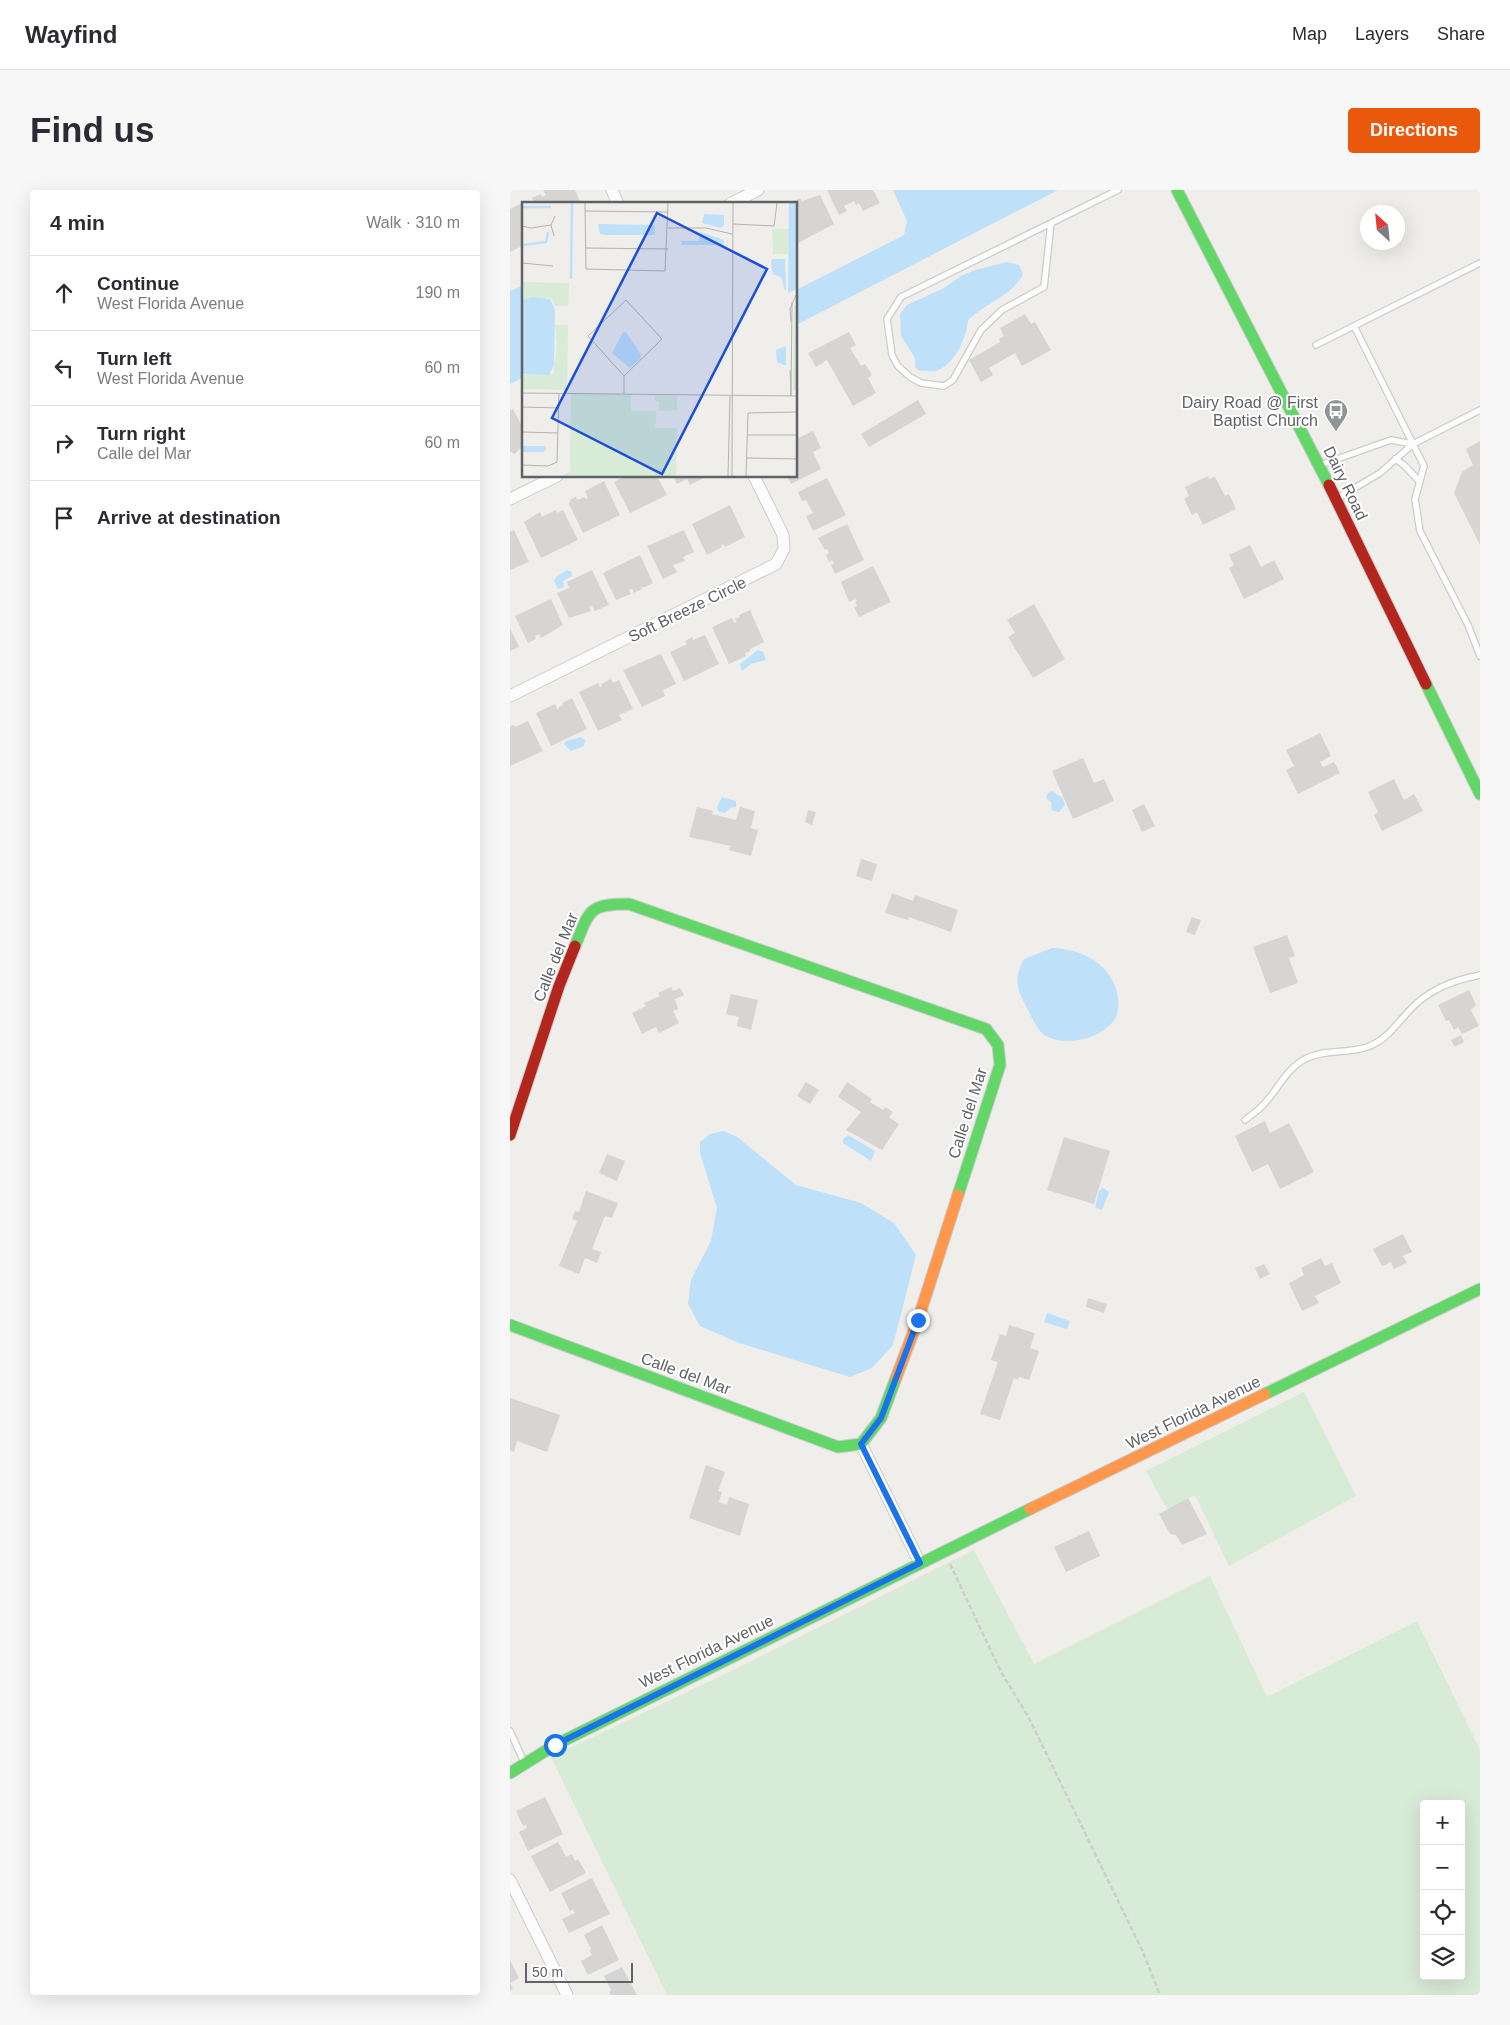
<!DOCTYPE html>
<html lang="en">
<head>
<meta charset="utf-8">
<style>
  body { margin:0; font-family:Helvetica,sans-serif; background:#f7f7f7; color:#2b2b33 }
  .controls { position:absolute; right:15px; bottom:15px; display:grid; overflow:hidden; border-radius:5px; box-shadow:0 5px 20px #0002 }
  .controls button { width:45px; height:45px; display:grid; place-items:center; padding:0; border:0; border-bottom:1px solid #e1e1e2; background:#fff; color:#2b2b33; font:25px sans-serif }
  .compass { position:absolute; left:850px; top:15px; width:45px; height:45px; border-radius:50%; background:#fff; box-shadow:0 5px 20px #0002; rotate:333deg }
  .scale { position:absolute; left:15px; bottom:12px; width:108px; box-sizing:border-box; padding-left:5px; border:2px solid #5f6368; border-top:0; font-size:14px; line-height:18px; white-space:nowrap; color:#5f6368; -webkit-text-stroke:4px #fff; paint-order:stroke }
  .stop { position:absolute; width:15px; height:15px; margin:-11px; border:4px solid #1a73e8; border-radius:50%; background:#fff }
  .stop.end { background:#1a73e8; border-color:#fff; box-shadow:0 1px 5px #0008 }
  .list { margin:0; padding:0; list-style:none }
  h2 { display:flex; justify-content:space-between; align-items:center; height:65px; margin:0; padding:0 20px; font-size:21px }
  h2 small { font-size:16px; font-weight:400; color:#7c7c81 }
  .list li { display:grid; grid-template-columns:32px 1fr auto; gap:15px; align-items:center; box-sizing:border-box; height:75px; padding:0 20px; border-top:1px solid #e1e1e2 }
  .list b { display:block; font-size:19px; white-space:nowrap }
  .list p { margin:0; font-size:16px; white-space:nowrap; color:#7c7c81 }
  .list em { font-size:16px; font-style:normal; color:#7c7c81 }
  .icon { flex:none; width:28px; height:28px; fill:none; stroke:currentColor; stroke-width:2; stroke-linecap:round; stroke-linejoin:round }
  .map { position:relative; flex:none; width:970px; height:1805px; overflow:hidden; border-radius:5px }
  header { display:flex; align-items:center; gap:30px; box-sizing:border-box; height:70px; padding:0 25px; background:#fff; border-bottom:1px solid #e1e1e2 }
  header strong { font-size:24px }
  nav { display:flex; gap:28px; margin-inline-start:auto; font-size:18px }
  .intro { display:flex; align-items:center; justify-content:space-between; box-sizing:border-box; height:120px; padding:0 30px }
  h1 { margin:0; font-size:35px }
  .button { padding:12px 22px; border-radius:5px; background:#ea580c; color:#fff; font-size:18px; font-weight:700 }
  main { display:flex; gap:30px; padding:0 30px }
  aside { flex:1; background:#fff; border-radius:5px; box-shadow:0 5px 20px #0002 }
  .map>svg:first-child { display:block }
</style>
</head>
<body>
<header>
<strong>Wayfind</strong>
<nav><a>Map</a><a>Layers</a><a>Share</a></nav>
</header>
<div class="intro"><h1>Find us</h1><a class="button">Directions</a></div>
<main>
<aside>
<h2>4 min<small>Walk · 310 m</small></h2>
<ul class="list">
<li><svg class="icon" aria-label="ahead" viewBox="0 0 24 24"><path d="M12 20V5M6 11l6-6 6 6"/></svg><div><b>Continue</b><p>West Florida Avenue</p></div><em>190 m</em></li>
<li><svg class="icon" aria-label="left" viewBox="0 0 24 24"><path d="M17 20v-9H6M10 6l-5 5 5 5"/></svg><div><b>Turn left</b><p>West Florida Avenue</p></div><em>60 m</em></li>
<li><svg class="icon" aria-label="right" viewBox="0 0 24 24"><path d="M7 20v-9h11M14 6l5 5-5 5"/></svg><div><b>Turn right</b><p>Calle del Mar</p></div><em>60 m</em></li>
<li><svg class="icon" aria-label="arrive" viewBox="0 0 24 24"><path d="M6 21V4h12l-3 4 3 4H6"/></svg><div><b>Arrive at destination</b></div></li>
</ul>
</aside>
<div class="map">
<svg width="970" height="1805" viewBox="0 0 970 1805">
  <rect width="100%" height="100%" fill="#efeeea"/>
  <path fill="#d8ebd6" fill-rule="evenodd" d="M794 1202 846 1306 719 1376 685 1305 657 1319 636 1281Z
    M464 1360 524 1474 700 1386 757 1507 907 1431 970 1560V1805H157L41 1567 223 1480ZM914 1614H951V1786H914Z"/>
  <path fill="#bfe0f9" d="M383 0H548L288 134 286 131V100L394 45 397 31Z
    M497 72 509 75 513 84C502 106 476 113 458 130 457 147 444 177 425 181 420 182 414 180 409 181L405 177V168L391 146 390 124 397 115 434 98 451 86 465 80Z
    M14 95V187L0 194V101Z
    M57 380 62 382V386L53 391 54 397 48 399 44 391 46 387Z
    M248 460 253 462 256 470 241 474 232 481 230 474Z
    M71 547 75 550 74 556 61 561 54 554 56 551Z
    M543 601C549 608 552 603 555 615L549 622 542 621 541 612 536 608 538 603Z
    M212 607 226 611V617L220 618 215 623 208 621 207 617Z
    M542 758C573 759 603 775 608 807 609 814 608 824 605 829 591 849 557 857 536 846 528 842 523 829 519 822 508 800 502 792 514 769Z
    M214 941 227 947 286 995 351 1013 384 1033 406 1065 383 1155 362 1178 340 1187 229 1153 190 1136 178 1114 181 1090 201 1051 207 1018 190 963V952L200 944Z
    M338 945 365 961 361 971 333 953V949Z
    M593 998 599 1002 592 1020 585 1018 589 1001Z
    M537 1123 560 1131 557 1139 534 1132Z"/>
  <path fill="#d6d5d3" d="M33 0H65L71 14H25L22 8 31 4 32 7 36 5Z
    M317 0H363L370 13 353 21 349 13 346 15 344 11 334 16 337 21 329 25Z
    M310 5 324 34 288 53 286 48V14H278L290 8 292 11Z
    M14 12V55L0 62V19Z
    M515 124 521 134 525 132 541 160 512 176 505 163 479 178 483 185 471 192 459 170 490 152 489 149 494 146 490 138Z
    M339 142 346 155 340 158 351 176 355 174 362 185 358 188 366 203 343 216 317 170 306 177 298 163Z
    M408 210 416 224 359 257 351 244Z
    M3 219 14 240V256L4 264 0 261V220Z
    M303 241 311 258 303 262 311 279 281 294 277 286H286V249Z
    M970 251V355L944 303 952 282 963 275 956 259Z
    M115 286H147L157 305 120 323 104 292Z
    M163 286H197L180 295 177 289 167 294Z
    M698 286 699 289 705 287 715 306 719 304 726 319 693 335 687 322 682 325 674 309 679 306 675 297Z
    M317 288 336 325 303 341 296 326 303 323 296 310 292 311 288 302Z
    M94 291 110 325 73 343 59 314 61 309 66 307 67 310 74 307 76 309 78 308 75 301Z
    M220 315 235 347 215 357 213 354 211 355 212 357 197 365 182 334Z
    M46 320 47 323 53 320 68 350 31 368 14 332 30 322 32 327Z
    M337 334 354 370 325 384 321 375 324 373 322 370 319 372 316 365 319 363 317 359 315 360 308 348Z
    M4 340 19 372 0 380V342Z
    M174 340 184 362 173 367 175 371 163 375 167 382 153 389 137 356Z
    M740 355 751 377 764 370 774 389 734 409 719 378 724 375 719 365Z
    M130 365 143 393 133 398 130 396 132 399 124 403 122 399 119 400 121 404 106 410 93 383Z
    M363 376 381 412 349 427 344 417 347 416 345 412 347 411 346 409 339 412 331 392Z
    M82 380 99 415 85 421 82 416 79 417 81 421 59 428 47 403 59 398 57 392Z
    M41 409 53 435 31 448 29 444 25 446 26 449 18 453 5 426Z
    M524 414 555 469 523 488 498 447 505 443 497 430Z
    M240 420 254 452 240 459V461L235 463 236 466 219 474 202 437 222 428 224 433 227 432 225 429 230 427 229 425Z
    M0 438 9 457 0 461Z
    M195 445 209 474 174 491 160 462 177 454 175 451 182 447 183 450Z
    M151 464 166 494 153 500 155 506 132 517 113 480Z
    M101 489 103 493 109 490 123 519 109 525 112 530 88 541 69 502 88 493 90 497 92 496 91 494Z
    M62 508 77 539 41 556 26 523 45 514 48 520 49 517 53 515 52 513Z
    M18 531 33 561 0 576V536L4 535 5 537Z
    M810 543 821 566 810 572 813 577 824 572 830 583 788 604 776 580 784 576 776 560Z
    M573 568 584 593 594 589 604 611 563 629 542 581Z
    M884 589 894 610 904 604 913 621 872 641 864 625 868 622 858 602Z
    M634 614 645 636 632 642 622 620Z
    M187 617 203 621 202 624 226 630 230 617 245 621 241 638 248 640 241 666 219 660 221 656 179 647Z
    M298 620 306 622 302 635 295 632Z
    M351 669 367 674 362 691 346 686Z
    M382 703 403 711 405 705 448 720 441 742 399 727 398 730 375 723Z
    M682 727 691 730 685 745 676 742Z
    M777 745 785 766 779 768 788 793 760 803 743 757Z
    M161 797 163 801 170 798 174 805 165 809 168 819 163 821 169 833 149 843 146 837 132 844 122 823 136 816 134 813 150 806 148 803Z
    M959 800 966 815 961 820 969 836 952 844 948 837 944 840 939 830 936 831 928 815Z
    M221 804 248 810 241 840 227 836 229 827 216 824Z
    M951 845 954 852 945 857 941 850Z
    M296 892 309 900 300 914 287 906Z
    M337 892 362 909 360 912 373 920 375 917 383 922 379 927 389 934 372 960 336 940 351 922 328 907Z
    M755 931 760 943 779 933 804 982 770 999 758 974 742 982 725 946Z
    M554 947 600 961 584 1014 537 1000Z
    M97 964 115 971 107 991 89 983Z
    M76 1001 108 1013 102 1028 95 1026 82 1059 91 1062 87 1073 75 1068 69 1084 49 1076 67 1031 62 1029 65 1021 69 1022Z
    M893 1044 902 1062 893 1066 897 1073 884 1079 881 1072 872 1076 863 1059Z
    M811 1068 815 1076 822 1073 831 1093 805 1106 809 1113 792 1121 779 1093 794 1085 791 1078Z
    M754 1074 760 1084 750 1089 745 1078Z
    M578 1108 597 1114 594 1123 576 1117Z
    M499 1135 525 1143 520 1158 529 1161 519 1190 509 1187 508 1190 504 1188 490 1230 470 1224 488 1172 481 1170 490 1144 496 1146Z
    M0 1208 50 1225 37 1262 7 1251 4 1262 0 1260Z
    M196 1275 215 1282 208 1301 212 1302 209 1312 217 1315 219 1307 239 1314 230 1346 179 1328Z
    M678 1308 697 1344 672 1355 666 1345 660 1344 649 1324Z
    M579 1341 590 1366 556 1382 544 1357Z
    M35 1607 53 1644 18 1661 9 1642 17 1638 16 1635 13 1636 6 1621Z
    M48 1652 56 1667 62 1664 65 1671 68 1669 76 1683 40 1702 21 1666Z
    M82 1688 100 1724 59 1743 52 1729 65 1723 63 1719 60 1721 51 1703Z
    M92 1735 109 1770 78 1785 71 1771 82 1765 79 1760 81 1759 74 1745Z
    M0 1770 9 1788 0 1793 3 1799 0 1800Z
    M112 1777 127 1805H101L99 1802 101 1800 94 1786Z"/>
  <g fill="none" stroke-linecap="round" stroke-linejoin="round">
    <g stroke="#cbcccc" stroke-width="8">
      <path id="lane" d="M541 33 534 97 492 120 471 140 443 190 434 196 411 193 400 187 388 176 382 165 377 129 391 107 608 0
        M844 136 914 276 905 309 910 341 958 435 970 466
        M806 155 970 73
        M885 269 894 275 910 292
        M810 275 881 250 903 254
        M828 308 870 283 903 254 970 220
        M735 930C741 925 748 921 753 915 768 900 776 878 797 868 817 858 843 865 864 854 878 847 887 834 897 823 917 800 941 791 970 785
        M0 1541 14 1572"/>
    </g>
    <g stroke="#cbcccc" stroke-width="13">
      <path id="street" d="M102 0 108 14
        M220 14 248 0
        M0 309 47 286
        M0 506 266 374 274 359 273 345 244 286
        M351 1254 410 1373
        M0 1690 57 1805"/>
    </g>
    <g stroke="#cacacb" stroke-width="13">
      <path id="fast" d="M667 0 819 295
        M916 494 970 604
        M65 756C80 720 78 714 119 714L476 839 488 855 490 875 448 1005
        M0 1135 328 1257 351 1254 371 1228 386 1188
        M755 1204 970 1099
        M0 1583 45 1555 520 1319"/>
    </g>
    <g stroke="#cacacb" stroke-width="13">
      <path id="slow" d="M386 1188 408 1130 448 1005
        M520 1319 755 1204"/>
    </g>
    <g stroke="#cacacb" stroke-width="13">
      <path id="jam" d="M819 295 916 494
        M0 945 49 796 65 756"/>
    </g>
    <path stroke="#cacfcc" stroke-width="2.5" stroke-dasharray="5 2.5" stroke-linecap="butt" d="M440 1374 491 1482 518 1526 633 1762 650 1805"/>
    <use href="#lane" stroke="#fdfcfc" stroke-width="5.5"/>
    <use href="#street" stroke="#fdfcfc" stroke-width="11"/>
    <use href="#fast" stroke="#63d668" stroke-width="11"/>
    <use href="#slow" stroke="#ff974d" stroke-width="11"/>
    <use href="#jam" stroke="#b3261e" stroke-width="11"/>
  </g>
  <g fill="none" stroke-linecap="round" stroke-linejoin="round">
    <path stroke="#1a73e8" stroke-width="6" d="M45 1555 410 1373 351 1254 371 1228 408 1130"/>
  </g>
  <defs>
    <g id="bus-pin" transform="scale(1.25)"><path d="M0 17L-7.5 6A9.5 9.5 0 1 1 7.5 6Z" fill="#919496" stroke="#fff"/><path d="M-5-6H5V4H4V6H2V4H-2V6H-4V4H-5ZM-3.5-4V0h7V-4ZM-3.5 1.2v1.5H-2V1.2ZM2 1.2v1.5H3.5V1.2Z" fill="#fff"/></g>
  </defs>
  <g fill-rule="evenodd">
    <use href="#bus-pin" x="826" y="221"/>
  </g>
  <g text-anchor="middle" stroke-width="4" stroke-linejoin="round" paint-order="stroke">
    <g font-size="16" fill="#5f6368" stroke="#fff" text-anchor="end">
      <text x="808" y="218">Dairy Road @ First<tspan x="808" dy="18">Baptist Church</tspan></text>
    </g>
    <g font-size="16" fill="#5f6368" stroke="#fff">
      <text transform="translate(836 293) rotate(64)" y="6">Dairy Road</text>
      <text transform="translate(177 419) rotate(-26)" y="6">Soft Breeze Circle</text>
      <text transform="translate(45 767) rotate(-68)" y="6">Calle del Mar</text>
      <text transform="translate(457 923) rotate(-72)" y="6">Calle del Mar</text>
      <text transform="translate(176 1183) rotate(20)" y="6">Calle del Mar</text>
      <text transform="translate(683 1222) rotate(-26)" y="6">West Florida Avenue</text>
      <text transform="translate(196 1461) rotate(-26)" y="6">West Florida Avenue</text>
    </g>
  </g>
  <g transform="translate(12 12)">
    <rect width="275" height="275" fill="#efeeea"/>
    <path d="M250 27H267L266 52H251ZM0 80 47 81 46 104H33L29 96 0 97ZM272 103H275V188H271V173ZM33 123H46L45 188 0 187V173L31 172 35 146ZM49 191 109 192V209H134L133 226H155L154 274H38L48 270ZM133 194H155V208L137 209V199H133Z" fill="#d8ebd6"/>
    <path d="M267 1H275V87L266 91ZM182 12 202 13V23L199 26 180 21ZM76 22 133 23V33H83L78 32ZM178 30 202 38V43H160L159 39H177ZM263 57 264 88 263 89 259 75 251 72 249 62 250 57ZM11 95 28 97 33 107 32 163 27 173 0 172V98ZM101 130H104L118 151 119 156 108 166 90 151ZM264 144V163H262L255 160 254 148ZM0 244H23L24 247 21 250H0Z" fill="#bfe0f9"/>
    <path fill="none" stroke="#bfe0f9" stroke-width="2.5" d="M0 5H29M0 43 24 40 26 30M49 77 50 1"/>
    <path fill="none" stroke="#b1b2b2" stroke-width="1" d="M63 1 64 67 143 69 146 1M63 9 146 10M211 22 252 24 255 1M0 24 9 26 29 23M146 26H184L210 32M32 34 29 23 33 14M63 46 146 47M0 61 31 64M104 98 140 137 102 174 66 134ZM269 120 268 107 275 91M268 168 269 194M0 191 275 194M102 191V174M269 194 270 100M0 205 37 206M0 230 36 231M225 233H275M225 256 275 257M0 263 26 264 35 260 37 191M206 274 208 194M210 274 211 1M224 274 226 211 275 210"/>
    <path fill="#1d4ed8" fill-opacity="0.15" stroke="#1d4ed8" stroke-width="2.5" d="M135 11 245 67 140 272 30 216Z"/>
    <rect width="275" height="275" fill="none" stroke="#5f6368" stroke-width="2.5"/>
  </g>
</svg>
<div class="controls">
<button>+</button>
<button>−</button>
<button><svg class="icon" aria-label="locate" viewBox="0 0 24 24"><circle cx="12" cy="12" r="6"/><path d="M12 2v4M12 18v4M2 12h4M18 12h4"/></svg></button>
<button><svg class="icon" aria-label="layers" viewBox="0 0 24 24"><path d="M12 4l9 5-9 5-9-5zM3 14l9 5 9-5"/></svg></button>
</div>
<svg class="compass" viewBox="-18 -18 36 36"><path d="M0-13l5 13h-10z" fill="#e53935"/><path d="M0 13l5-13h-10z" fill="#7c7c81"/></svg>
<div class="scale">50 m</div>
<div class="stop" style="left:45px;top:1555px"></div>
<div class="stop end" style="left:408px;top:1130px"></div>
</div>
</main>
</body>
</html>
